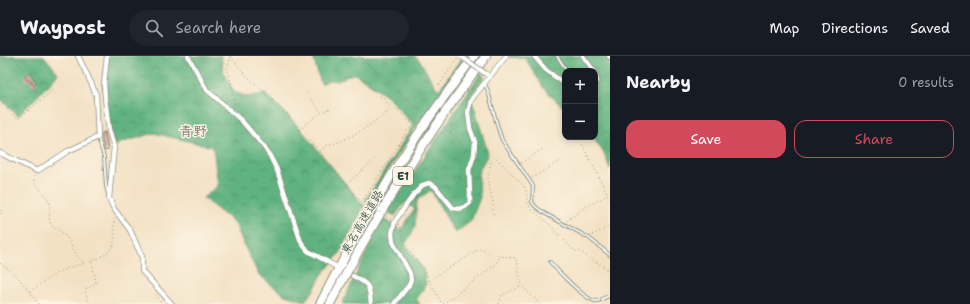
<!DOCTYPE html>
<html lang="en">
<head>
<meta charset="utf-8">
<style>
  body { margin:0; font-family:"Shantell Sans","Klee One",sans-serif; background:#20242c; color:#f1f3f6 }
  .controls { position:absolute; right:12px; top:12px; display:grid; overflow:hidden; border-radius:8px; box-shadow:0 2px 6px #0003 }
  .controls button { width:36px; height:36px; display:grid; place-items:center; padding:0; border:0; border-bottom:1px solid #363941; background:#171b24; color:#f1f3f6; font:20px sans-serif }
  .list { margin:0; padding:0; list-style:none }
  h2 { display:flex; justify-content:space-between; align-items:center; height:52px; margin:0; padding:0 16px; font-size:17px }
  h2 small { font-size:13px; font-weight:400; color:#9ea1a6 }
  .actions { display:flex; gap:8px; padding:12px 16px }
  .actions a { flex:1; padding:9px 0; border:1px solid #d1495b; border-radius:12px; text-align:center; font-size:14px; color:#d1495b }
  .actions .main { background:#d1495b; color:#fff }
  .icon { flex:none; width:22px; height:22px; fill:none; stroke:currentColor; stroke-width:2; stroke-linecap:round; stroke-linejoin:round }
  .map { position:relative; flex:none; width:610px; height:248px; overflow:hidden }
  header { display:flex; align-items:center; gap:24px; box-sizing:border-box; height:56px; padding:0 20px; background:#171b24; border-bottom:1px solid #363941 }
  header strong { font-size:19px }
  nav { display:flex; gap:22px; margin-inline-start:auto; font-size:14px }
  .search { width:280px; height:36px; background:#20242c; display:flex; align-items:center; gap:10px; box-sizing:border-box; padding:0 14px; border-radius:22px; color:#9ea1a6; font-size:15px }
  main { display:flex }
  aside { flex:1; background:#171b24 }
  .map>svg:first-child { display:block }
</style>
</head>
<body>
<header>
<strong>Waypost</strong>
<div class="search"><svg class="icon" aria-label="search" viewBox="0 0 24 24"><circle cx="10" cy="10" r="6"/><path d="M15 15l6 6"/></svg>Search here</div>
<nav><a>Map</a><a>Directions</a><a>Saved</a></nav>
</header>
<main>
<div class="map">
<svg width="610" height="248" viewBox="0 0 610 248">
  <defs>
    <pattern id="forest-crowns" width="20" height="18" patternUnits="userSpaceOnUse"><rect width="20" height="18" fill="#60b280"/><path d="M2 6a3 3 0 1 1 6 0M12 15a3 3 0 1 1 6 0" fill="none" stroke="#4f926a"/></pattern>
    <pattern id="building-cross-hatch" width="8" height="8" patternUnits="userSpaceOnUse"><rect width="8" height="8" fill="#dc9994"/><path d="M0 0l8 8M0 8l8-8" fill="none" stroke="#b27e7a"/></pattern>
  </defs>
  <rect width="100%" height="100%" fill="#fcf5e5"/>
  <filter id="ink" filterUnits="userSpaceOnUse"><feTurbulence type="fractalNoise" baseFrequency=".025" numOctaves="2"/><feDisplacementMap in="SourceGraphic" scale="8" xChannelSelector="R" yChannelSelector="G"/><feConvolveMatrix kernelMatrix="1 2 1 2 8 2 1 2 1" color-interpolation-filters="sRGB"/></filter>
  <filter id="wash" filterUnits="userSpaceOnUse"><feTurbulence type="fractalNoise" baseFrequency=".012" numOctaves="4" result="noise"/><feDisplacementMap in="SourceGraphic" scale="16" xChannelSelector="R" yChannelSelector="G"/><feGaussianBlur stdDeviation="0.9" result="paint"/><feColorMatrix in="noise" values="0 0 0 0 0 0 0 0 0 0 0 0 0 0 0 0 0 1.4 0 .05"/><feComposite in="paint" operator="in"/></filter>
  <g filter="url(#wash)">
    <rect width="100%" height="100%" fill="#f3e1c4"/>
    <path fill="url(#forest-crowns)" stroke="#40785a" d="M0 0H44L58 17 54 23 18 60 0 42Z
      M107 0H221L223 15 234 36 248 41 265 37 296 68 356 140 361 147 365 150 356 165 340 197 321 220 314 234 305 245 285 239 259 219 244 189 235 167 203 142 218 130 213 91 154 77 120 87 114 91 103 33Z
      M310 0H415L420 5 435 30 439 34 461 3 463 5 425 57 368 146 365 145 413 70 411 67 388 40 354 17 338 25 329 24 321 28 314 4Z
      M510 0H610V113L605 99 593 81H595V15H565V53L545 34 525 2 509 1Z
      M481 17 485 21 470 41 475 53 488 98 478 116 480 141 471 165 455 177 431 134 417 144 415 171 405 189 423 213 426 227 421 237 416 243 420 248H342L383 162 401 174 415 153 405 146 395 160 387 156Z"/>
    <g id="blocks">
      <path fill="url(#building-cross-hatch)" d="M30 16 37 27 34 30 29 24 27 25 24 20Z
        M105 76 108 94 105 95 102 84V77Z"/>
    </g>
  </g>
  <g filter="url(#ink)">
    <use href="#blocks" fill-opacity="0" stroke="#898f7c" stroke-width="1"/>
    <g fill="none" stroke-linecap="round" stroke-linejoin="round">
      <g stroke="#898f7c" stroke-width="4">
        <path id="lane" d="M557 0 567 15
          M485 28 488 35 498 72 502 84 533 130 532 146 536 151 544 157 589 182 610 199
          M98 82 104 101 106 130 108 138
          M550 206C557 214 586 245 596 245 600 245 606 241 610 239"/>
      </g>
      <g stroke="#898f7c" stroke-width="6">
        <path id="street" d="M107 0 104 28 105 42 109 75 114 91 109 142 114 153 130 174 142 201V215L172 248
          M188 0 207 34 242 65 264 91 270 100 277 114 301 186 308 195 335 210
          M534 0 546 14 565 28
          M583 0 594 15
          M609 0 610 1
          M595 17 597 24 595 27
          M0 97 37 115 68 95 98 81 96 39 92 29 78 0
          M353 220C370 229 369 229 371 248
          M394 248 409 229 411 224 410 217 393 186 392 177 395 165 414 138 423 129 429 127 435 130 453 152 459 153 465 151 470 147V137L469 114 474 99 475 86 470 72 468 56 471 44 506 0"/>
      </g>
      <g stroke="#898f7c" stroke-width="10">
        <path id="highway" d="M320 248C342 205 366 162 391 120 416 79 445 39 474 0
          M330 248C375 161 427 78 486 0"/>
      </g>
      <path stroke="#898f7c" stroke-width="1" stroke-dasharray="1 3" stroke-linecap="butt" d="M13 0 24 13
        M231 0 227 12 233 34 234 52
        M358 0 386 22 409 45 424 57
        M230 1 247 20 286 57 303 79 320 95 351 135 362 146 407 75 413 70 411 67 396 53 390 50 365 25 358 20 341 22
        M439 29 458 2
        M306 37 321 56
        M0 43 15 61 18 63 53 34
        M444 71 457 82 460 85 459 95 450 114 465 137
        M299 74 319 58 332 52
        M320 95C323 93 327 89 331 88 336 87 340 86 345 83 362 75 378 64 392 52
        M521 107 544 92
        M35 120 34 126 47 142 50 147 49 164 52 170 63 177 68 183 77 200 84 207
        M532 122 560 105
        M347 128 375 103
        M0 154 2 157 0 160
        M532 154 547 166 574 195H579L610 215
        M493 158V145L488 128V122L492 100 495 101 524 130C528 137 525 144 531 153
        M567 165 582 153 608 139 581 86
        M398 168 400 170 405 189 423 213 429 224 457 207 476 195 480 193C486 196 492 200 499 200 505 201 509 201 516 202L522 230 540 248
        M592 179 610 171
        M0 207 18 221 39 248
        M429 224 442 248
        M30 236C40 228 50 221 61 215 74 208 106 205 113 190 116 182 114 170 114 162
        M156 238 162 248
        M288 243 294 242 302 244V248
        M90 248 85 236 86 233 92 230 96 227 92 206
        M443 248 494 210 500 201
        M499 248 502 239 522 230"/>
      <use href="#lane" stroke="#fff" stroke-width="2"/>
      <use href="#street" stroke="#fff" stroke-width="4.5"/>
      <use href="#highway" stroke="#fff" stroke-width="8"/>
      <g stroke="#898f7c" stroke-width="6" stroke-linecap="butt">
        <path id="street-bridge" d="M462 1 486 18"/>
      </g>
      <path stroke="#898f7c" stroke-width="1" stroke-dasharray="1 3" stroke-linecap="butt" d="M362 146 395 165"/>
      <use href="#street-bridge" stroke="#fff" stroke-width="4.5"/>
    </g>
  </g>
  <g text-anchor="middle" stroke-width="3" stroke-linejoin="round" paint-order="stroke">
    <rect fill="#fcf5e5" stroke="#617469" stroke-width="1" x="393" y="111" width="20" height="18" rx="3"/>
    <g font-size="11" font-weight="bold" fill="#1f3d34">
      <text x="403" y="124">E1</text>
    </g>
    <g font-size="12" fill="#1f3d34" stroke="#fcf5e5">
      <text transform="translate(362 166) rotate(-60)" y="4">東名高速道路</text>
    </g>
    <g font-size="14" fill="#615d56" stroke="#fcf5e5">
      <text x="193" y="80">青野</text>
    </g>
  </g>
</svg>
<div class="controls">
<button>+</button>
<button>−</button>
</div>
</div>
<aside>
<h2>Nearby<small>0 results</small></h2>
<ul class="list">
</ul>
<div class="actions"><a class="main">Save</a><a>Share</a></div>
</aside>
</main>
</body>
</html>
